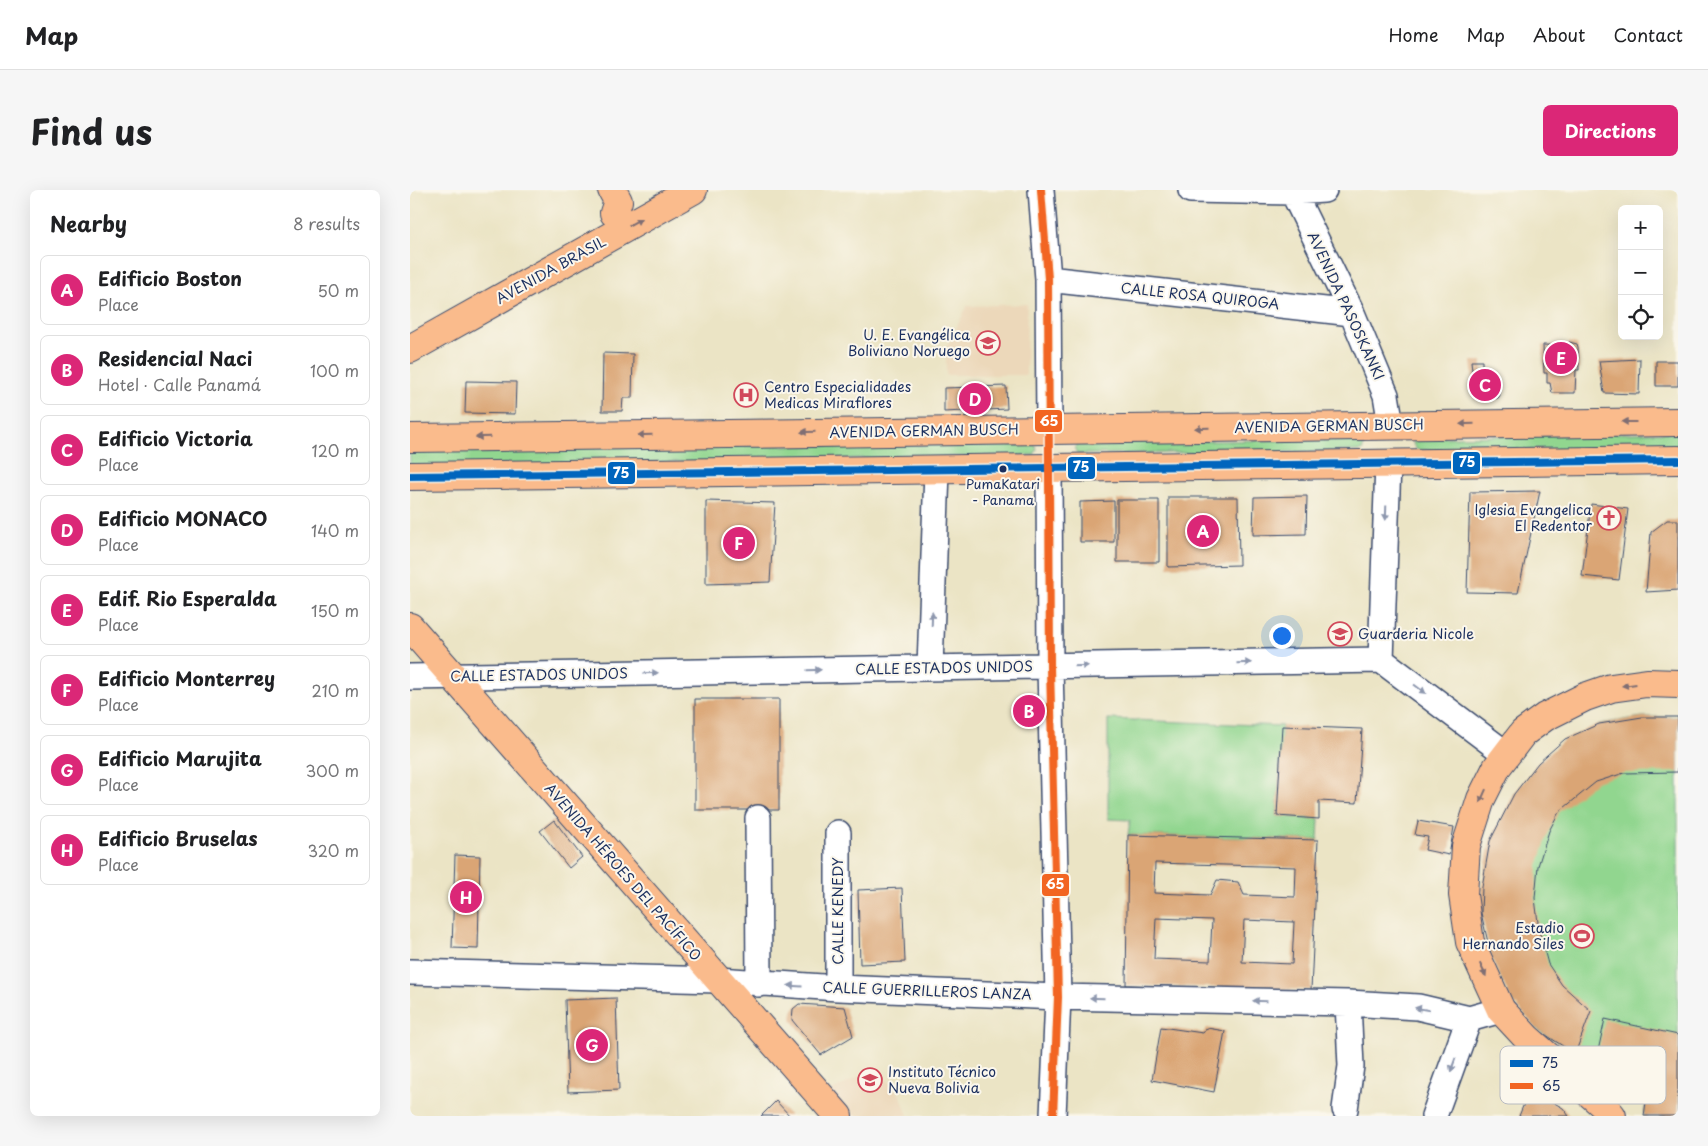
<!DOCTYPE html>
<html lang="en">
<head>
<meta charset="utf-8">
<style>
  body { margin:0; font-family:"Playpen Sans",sans-serif; background:#f6f6f6; color:#202124 }
  .controls { position:absolute; right:15px; top:15px; display:grid; overflow:hidden; border-radius:8px; box-shadow:0 5px 20px #0002 }
  .controls button { width:45px; height:45px; display:grid; place-items:center; padding:0; border:0; border-bottom:1px solid #e0e0e0; background:#fff; color:#202124; font:25px sans-serif }
  .you { position:absolute; left:871px; top:445px; width:18px; height:18px; margin:-12px; border:4px solid #fff; border-radius:50%; background:#1a73e8; box-shadow:0 0 0 8px #1a73e833 }
  .badge { display:grid; place-items:center; width:32px; height:32px; border-radius:50%; background:#db2777; color:#fff; font-size:16px; font-weight:700 }
  .pin { position:absolute; translate:-50% -50%; border:2px solid #fff; box-shadow:0 1px 5px #0006 }
  .list { margin:0; padding:0; list-style:none }
  h2 { display:flex; justify-content:space-between; align-items:center; height:65px; margin:0; padding:0 20px; font-size:21px }
  h2 small { font-size:16px; font-weight:400; color:#757577 }
  .list li { display:grid; grid-template-columns:32px 1fr auto; gap:15px; align-items:center; box-sizing:border-box; height:70px; margin:0 10px 10px; padding:0 10px; border:1px solid #e0e0e0; border-radius:8px }
  .list b { display:block; font-size:19px; white-space:nowrap }
  .list p { margin:0; font-size:16px; white-space:nowrap; color:#757577 }
  .list em { font-size:16px; font-style:normal; color:#757577 }
  .icon { flex:none; width:28px; height:28px; fill:none; stroke:currentColor; stroke-width:2; stroke-linecap:round; stroke-linejoin:round }
  .map { position:relative; flex:none; width:1268px; height:926px; overflow:hidden; border-radius:8px }
  header { display:flex; align-items:center; gap:30px; box-sizing:border-box; height:70px; padding:0 25px; background:#fff; border-bottom:1px solid #e0e0e0 }
  header strong { font-size:24px }
  nav { display:flex; gap:28px; margin-inline-start:auto; font-size:18px }
  .intro { display:flex; align-items:center; justify-content:space-between; box-sizing:border-box; height:120px; padding:0 30px }
  h1 { margin:0; font-size:35px }
  .button { padding:12px 22px; border-radius:8px; background:#db2777; color:#fff; font-size:18px; font-weight:700 }
  main { display:flex; gap:30px; padding:0 30px }
  aside { flex:1; background:#fff; border-radius:8px; box-shadow:0 5px 20px #0002 }
  .map>svg:first-child { display:block }
</style>
</head>
<body>
<header>
<strong>Map</strong>
<nav><a>Home</a><a>Map</a><a>About</a><a>Contact</a></nav>
</header>
<div class="intro"><h1>Find us</h1><a class="button">Directions</a></div>
<main>
<aside>
<h2>Nearby<small>8 results</small></h2>
<ul class="list">
<li><span class="badge">A</span><div><b>Edificio Boston</b><p>Place</p></div><em>50 m</em></li>
<li><span class="badge">B</span><div><b>Residencial Naci</b><p>Hotel · Calle Panamá</p></div><em>100 m</em></li>
<li><span class="badge">C</span><div><b>Edificio Victoria</b><p>Place</p></div><em>120 m</em></li>
<li><span class="badge">D</span><div><b>Edificio MONACO</b><p>Place</p></div><em>140 m</em></li>
<li><span class="badge">E</span><div><b>Edif. Rio Esperalda</b><p>Place</p></div><em>150 m</em></li>
<li><span class="badge">F</span><div><b>Edificio Monterrey</b><p>Place</p></div><em>210 m</em></li>
<li><span class="badge">G</span><div><b>Edificio Marujita</b><p>Place</p></div><em>300 m</em></li>
<li><span class="badge">H</span><div><b>Edificio Bruselas</b><p>Place</p></div><em>320 m</em></li>
</ul>
</aside>
<div class="map">
<svg width="1268" height="926" viewBox="0 0 1268 926">
  <rect width="100%" height="100%" fill="#fbf7ec"/>
  <filter id="ink" filterUnits="userSpaceOnUse"><feTurbulence type="fractalNoise" baseFrequency=".02" numOctaves="2"/><feDisplacementMap in="SourceGraphic" scale="10" xChannelSelector="R" yChannelSelector="G"/><feConvolveMatrix kernelMatrix="1 2 1 2 8 2 1 2 1" color-interpolation-filters="sRGB"/></filter>
  <filter id="wash" filterUnits="userSpaceOnUse"><feTurbulence type="fractalNoise" baseFrequency=".0096" numOctaves="4" result="noise"/><feDisplacementMap in="SourceGraphic" scale="20" xChannelSelector="R" yChannelSelector="G"/><feGaussianBlur stdDeviation="1.12" result="paint"/><feColorMatrix in="noise" values="0 0 0 0 0 0 0 0 0 0 0 0 0 0 0 0 0 1.4 0 .05"/><feComposite in="paint" operator="in"/></filter>
  <g filter="url(#wash)">
    <rect width="100%" height="100%" fill="#ebe4c5"/>
    <path fill="#ecd8ba" d="M617 114 616 185H536V159L557 116Z
      M466 878 491 906 498 926H438L418 903Z"/>
    <path fill="#91d68f" stroke="#568276" d="M1268 242V260H1007L1003 254 1006 248Z
      M952 249 954 255 952 261 667 264 665 259 667 253Z
      M624 254 627 259 624 265 0 277V258Z
      M1232 527H1268V926H1234L1238 898 1183 884 1186 871 1165 864 1127 839 1104 604 1189 534Z
      M698 529 872 536 867 626 909 629 908 650 718 645 720 630 698 629Z"/>
    <g id="blocks">
      <path fill="#daa574" fill-rule="evenodd" d="M1159 152 1167 154 1168 157 1169 180H1166L1165 203H1142L1140 193H1137V183H1134L1133 155 1159 156Z
        M193 163 223 164 222 208H213L212 221H192Z
        M1230 169 1229 204 1194 203 1189 171Z
        M1061 171H1072V185H1078V179H1083L1090 205 1088 208H1065Z
        M1246 171H1268V196H1246Z
        M56 191 106 192 105 224 55 223Z
        M596 196 597 219 534 222V198Z
        M1130 301 1108 403 1057 402 1060 302Z
        M897 306 896 344 843 345 844 307Z
        M758 307H828L829 375 758 377Z
        M707 310H749V372H707Z
        M296 311 365 313 360 392 296 394Z
        M704 311V352H670V312Z
        M1181 314 1218 319 1209 390 1172 386Z
        M1257 330H1268V400L1236 402 1241 342Z
        M285 509H369V620H285Z
        M1232 527H1268V582L1214 583 1186 592 1149 622 1139 641 1128 676 1125 708 1129 741 1138 774 1152 795 1181 821 1165 864 1127 839 1100 808 1082 769 1071 723 1072 697 1080 651 1104 604 1128 573 1155 549 1189 534Z
        M872 536 952 539 947 613 909 611V629L867 626Z
        M144 630 172 667 159 678 130 641Z
        M1008 631 1044 637 1039 665 1015 660 1018 647 1005 645Z
        M718 645 908 650 901 800 716 795ZM745 673 886 677 885 707 834 705 828 692 807 690 800 705 744 703ZM746 728 802 730 800 771 744 769ZM834 730 884 732 882 774 832 772Z
        M45 665 70 666 68 759 42 758Z
        M492 698 495 772 450 774 448 700Z
        M206 808 209 900 158 902 155 810Z
        M389 814 435 817 443 846 411 865 382 830 383 819Z
        M1195 829 1268 845V926H1234L1238 898 1183 884Z
        M751 837 793 843 797 838 815 841 804 902 742 890Z
        M1120 899 1153 918 1159 926H1109Z
        M366 911 380 926H351Z"/>
    </g>
  </g>
  <g filter="url(#ink)">
    <use href="#blocks" fill-opacity="0" stroke="#3a4a6d" stroke-width="1"/>
    <g fill="none" stroke-linecap="round" stroke-linejoin="round">
      <g stroke="#3a4a6d" stroke-width="28">
        <path id="minor" d="M631 0 638 89 639 239
          M781 0 883 2 914 0
          M882 0 942 123 976 205 981 235
          M638 89 942 123
          M639 277 640 477 648 807 643 926
          M971 470 978 274
          M520 477 527 281
          M0 487 971 470 1096 564
          M348 628 349 794
          M428 643V798
          M0 782 308 790 428 798 648 807 938 813 1008 817 1059 829 1091 820
          M935 919 941 876 938 813
          M1024 926 1059 829"/>
      </g>
      <g stroke="#3a4a6d" stroke-width="30">
        <path id="major" d="M202 0 208 11 204 23
          M0 159 283 0
          M0 248 1268 232
          M0 286 1268 270
          M0 437 428 926
          M1202 926 1194 916 1117 848 1091 820 1060 752 1053 705 1056 656 1071 609 1087 577 1113 543 1135 527 1175 507 1201 498 1237 493 1268 494"/>
      </g>
      <use href="#minor" stroke="#fff" stroke-width="25"/>
      <use href="#major" stroke="#fabb8c" stroke-width="28"/>
      <g stroke="#fbf7ec" stroke-width="11">
        <path id="bus-1" d="M0 286 1268 270"/>
      </g>
      <g stroke="#fbf7ec" stroke-width="11">
        <path id="bus-2" d="M631 0 638 89 640 477 648 807 643 926"/>
      </g>
      <use href="#bus-1" stroke="#0065bd" stroke-width="8"/>
      <use href="#bus-2" stroke="#f26522" stroke-width="8"/>
    </g>
    <defs><path id="oneway-solid" d="M-6-.8H1V-3.2L6.5 0L1 3.2V.8H-6Z" transform="scale(1.25)"/></defs>
    <g fill="#7f6e73">
      <use href="#oneway-solid" transform="translate(225 32) rotate(-29)"/>
      <use href="#oneway-solid" transform="translate(1219 232) rotate(180)"/>
      <use href="#oneway-solid" transform="translate(1057 234) rotate(179)"/>
      <use href="#oneway-solid" transform="translate(792 238) rotate(179)"/>
      <use href="#oneway-solid" transform="translate(398 242) rotate(179)"/>
      <use href="#oneway-solid" transform="translate(235 245) rotate(179)"/>
      <use href="#oneway-solid" transform="translate(73 247) rotate(179)"/>
      <use href="#oneway-solid" transform="translate(1219 495) rotate(173)"/>
      <use href="#oneway-solid" transform="translate(1073 606) rotate(114)"/>
      <use href="#oneway-solid" transform="translate(1073 780) rotate(65)"/>
    </g>
    <g fill="#8d97ae">
      <use href="#oneway-solid" transform="translate(976 323) rotate(92)"/>
      <use href="#oneway-solid" transform="translate(522 429) rotate(-88)"/>
      <use href="#oneway-solid" transform="translate(834 473) rotate(-1)"/>
      <use href="#oneway-solid" transform="translate(671 476) rotate(-1)"/>
      <use href="#oneway-solid" transform="translate(404 480) rotate(-1)"/>
      <use href="#oneway-solid" transform="translate(241 483) rotate(-1)"/>
      <use href="#oneway-solid" transform="translate(1010 499) rotate(37)"/>
      <use href="#oneway-solid" transform="translate(385 796) rotate(-177)"/>
      <use href="#oneway-solid" transform="translate(687 808) rotate(-179)"/>
      <use href="#oneway-solid" transform="translate(850 811) rotate(-179)"/>
      <use href="#oneway-solid" transform="translate(1012 819) rotate(-170)"/>
      <use href="#oneway-solid" transform="translate(1043 875) rotate(110)"/>
    </g>
  </g>
  <defs>
    <g id="school-ring" transform="scale(1.25)"><circle r="9.5" fill="#fbf7ec" stroke="#d1495b" stroke-width="1.5"/><path d="M0-5L7-2L0 1L-7-2ZM-4 1L0 2.5L4 1V4Q0 6-4 4Z" fill="#d1495b"/></g>
    <g id="hospital-ring" transform="scale(1.25)"><circle r="9.5" fill="#fbf7ec" stroke="#d1495b" stroke-width="1.5"/><path d="M-5-5h3v3.5h4V-5h3V5h-3V1.5h-4V5h-3Z" fill="#d1495b"/></g>
    <g id="church-ring" transform="scale(1.25)"><circle r="9.5" fill="#fbf7ec" stroke="#d1495b" stroke-width="1.5"/><path d="M-1.2-6h2.4v3.5h3.3v2.4h-3.3V6h-2.4V-.1h-3.3v-2.4h3.3Z" fill="#d1495b"/></g>
    <g id="stadium-ring" transform="scale(1.25)"><circle r="9.5" fill="#fbf7ec" stroke="#d1495b" stroke-width="1.5"/><path d="M0-5a6.5 5 0 1 0 0 10a6.5 5 0 1 0 0-10ZM-3.5-1.8h7v3.6h-7Z" fill="#d1495b"/></g>
    <g id="university-ring" transform="scale(1.25)"><circle r="9.5" fill="#fbf7ec" stroke="#d1495b" stroke-width="1.5"/><path d="M0-5L7-2L0 1L-7-2ZM-4 1L0 2.5L4 1V4Q0 6-4 4Z" fill="#d1495b"/></g>
  </defs>
  <g fill-rule="evenodd">
    <use href="#school-ring" x="578" y="153"/>
    <use href="#hospital-ring" x="336" y="205"/>
    <use href="#church-ring" x="1199" y="328"/>
    <use href="#school-ring" x="930" y="444"/>
    <use href="#stadium-ring" x="1172" y="746"/>
    <use href="#university-ring" x="460" y="890"/>
  </g>
  <circle fill="#1b2f5e" stroke="#fbf7ec" stroke-width="2" cx="593" cy="279" r="4.5"/>
  <g text-anchor="middle" stroke-width="4" stroke-linejoin="round" paint-order="stroke">
    <g font-size="13" fill="#1b2f5e" stroke="#fbf7ec">
      <text x="593" y="299">PumaKatari<tspan x="593" dy="16">- Panama</tspan></text>
    </g>
    <g font-size="14" fill="#1b2f5e" stroke="#fbf7ec">
      <text transform="translate(141 80) rotate(-29)" y="5">AVENIDA BRASIL</text>
      <text transform="translate(790 106) rotate(6)" y="5">CALLE ROSA QUIROGA</text>
      <text transform="translate(936 116) rotate(65)" y="5">AVENIDA PASOSKANKI</text>
      <text transform="translate(919 236) rotate(-1)" y="5">AVENIDA GERMAN BUSCH</text>
      <text transform="translate(514 241) rotate(-1)" y="5">AVENIDA GERMAN BUSCH</text>
      <text transform="translate(534 478) rotate(-1)" y="5">CALLE ESTADOS UNIDOS</text>
      <text transform="translate(129 485) rotate(-1)" y="5">CALLE ESTADOS UNIDOS</text>
      <text transform="translate(213 682) rotate(49)" y="5">AVENIDA HÉROES DEL PACÍFICO</text>
      <text transform="translate(428 721) rotate(-90)" y="5">CALLE KENEDY</text>
      <text transform="translate(517 801) rotate(2)" y="5">CALLE GUERRILLEROS LANZA</text>
    </g>
    <g font-size="14" fill="#1b2f5e" stroke="#fbf7ec" text-anchor="end">
      <text x="560" y="150">U. E. Evangélica<tspan x="560" dy="16">Boliviano Noruego</tspan></text>
      <text x="354" y="202" text-anchor="start">Centro Especialidades<tspan x="354" dy="16">Medicas Miraflores</tspan></text>
      <text x="1182" y="325">Iglesia Evangelica<tspan x="1182" dy="16">El Redentor</tspan></text>
      <text x="948" y="449" text-anchor="start">Guarderia Nicole</text>
      <text x="1154" y="743">Estadio<tspan x="1154" dy="16">Hernando Siles</tspan></text>
      <text x="478" y="887" text-anchor="start">Instituto Técnico<tspan x="478" dy="16">Nueva Bolivia</tspan></text>
    </g>
  </g>
  <rect x="1090" y="856" width="166" height="58" rx="8" fill="#fbf7ec" stroke="#b8bbc1" stroke-width="1"/>
  <rect x="1100" y="870" width="23" height="7" fill="#0065bd"/>
  <rect x="1100" y="893" width="23" height="6" fill="#f26522"/>
  <g font-size="14" fill="#1b2f5e">
    <text x="1132" y="878">75</text>
    <text x="1132" y="901">65</text>
  </g>
  <g stroke="#fbf7ec" stroke-width="2">
    <rect x="624" y="219" width="29" height="24" rx="5" fill="#f26522"/>
    <rect x="1042" y="261" width="29" height="24" rx="5" fill="#0065bd"/>
    <rect x="657" y="266" width="29" height="24" rx="5" fill="#0065bd"/>
    <rect x="197" y="271" width="29" height="24" rx="5" fill="#0065bd"/>
    <rect x="631" y="683" width="29" height="24" rx="5" fill="#f26522"/>
  </g>
  <g font-size="14" text-anchor="middle" font-weight="bold" fill="#fff">
    <text x="639" y="236">65</text>
    <text x="1057" y="277">75</text>
    <text x="671" y="282">75</text>
    <text x="211" y="288">75</text>
    <text x="645" y="699">65</text>
  </g>
</svg>
<div class="controls">
<button>+</button>
<button>−</button>
<button><svg class="icon" aria-label="locate" viewBox="0 0 24 24"><circle cx="12" cy="12" r="6"/><path d="M12 2v4M12 18v4M2 12h4M18 12h4"/></svg></button>
</div>
<div class="you"></div>
<div class="pin badge" style="left:793px;top:341px">A</div>
<div class="pin badge" style="left:619px;top:521px">B</div>
<div class="pin badge" style="left:1075px;top:195px">C</div>
<div class="pin badge" style="left:565px;top:209px">D</div>
<div class="pin badge" style="left:1151px;top:168px">E</div>
<div class="pin badge" style="left:329px;top:353px">F</div>
<div class="pin badge" style="left:182px;top:855px">G</div>
<div class="pin badge" style="left:56px;top:707px">H</div>
</div>
</main>
</body>
</html>
